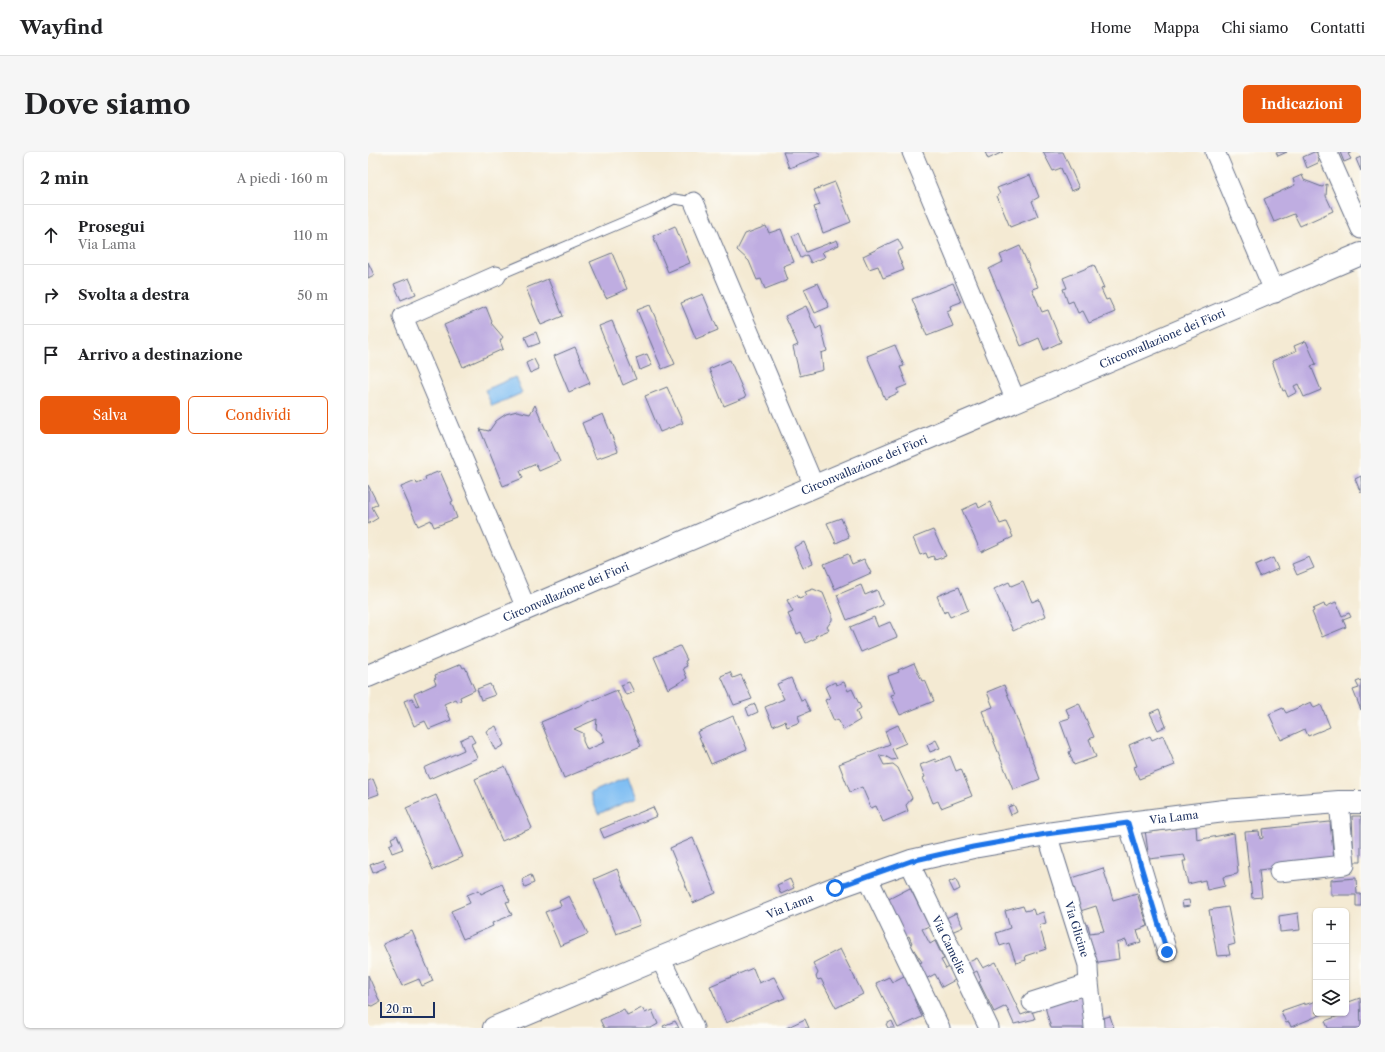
<!DOCTYPE html>
<html lang="it">
<head>
<meta charset="utf-8">
<style>
  body { margin:0; font-family:"Libre Caslon Text",serif; background:#f6f6f6; color:#202124 }
  .controls { position:absolute; right:12px; bottom:12px; display:grid; overflow:hidden; border-radius:6px; box-shadow:0 1px 3px #0004 }
  .controls button { width:36px; height:36px; display:grid; place-items:center; padding:0; border:0; border-bottom:1px solid #e0e0e0; background:#fff; color:#202124; font:20px sans-serif }
  .scale { position:absolute; left:12px; bottom:10px; width:55px; box-sizing:border-box; padding-left:4px; border:2px solid #1b2f5e; border-top:0; font-size:11px; line-height:14px; white-space:nowrap; color:#1b2f5e; -webkit-text-stroke:3px #fdfcf7; paint-order:stroke }
  .stop { position:absolute; width:12px; height:12px; margin:-9px; border:3px solid #1a73e8; border-radius:50%; background:#fff }
  .stop.end { background:#1a73e8; border-color:#fff; box-shadow:0 1px 4px #0008 }
  .list { margin:0; padding:0; list-style:none }
  h2 { display:flex; justify-content:space-between; align-items:center; height:52px; margin:0; padding:0 16px; font-size:17px }
  h2 small { font-size:13px; font-weight:400; color:#757577 }
  .list li { display:grid; grid-template-columns:26px 1fr auto; gap:12px; align-items:center; box-sizing:border-box; height:60px; padding:0 16px; border-top:1px solid #e0e0e0 }
  .list b { display:block; font-size:15px; white-space:nowrap }
  .list p { margin:0; font-size:13px; white-space:nowrap; color:#757577 }
  .list em { font-size:13px; font-style:normal; color:#757577 }
  .actions { display:flex; gap:8px; padding:12px 16px }
  .actions a { flex:1; padding:9px 0; border:1px solid #ea580c; border-radius:6px; text-align:center; font-size:14px; color:#ea580c }
  .actions .main { background:#ea580c; color:#fff }
  .icon { flex:none; width:22px; height:22px; fill:none; stroke:currentColor; stroke-width:2; stroke-linecap:round; stroke-linejoin:round }
  .map { position:relative; flex:none; width:993px; height:876px; overflow:hidden; border-radius:6px }
  header { display:flex; align-items:center; gap:24px; box-sizing:border-box; height:56px; padding:0 20px; background:#fff; border-bottom:1px solid #e0e0e0 }
  header strong { font-size:19px }
  nav { display:flex; gap:22px; margin-inline-start:auto; font-size:14px }
  .intro { display:flex; align-items:center; justify-content:space-between; box-sizing:border-box; height:96px; padding:0 24px }
  h1 { margin:0; font-size:28px }
  .button { padding:10px 18px; border-radius:6px; background:#ea580c; color:#fff; font-size:14px; font-weight:700 }
  main { display:flex; gap:24px; padding:0 24px }
  aside { flex:1; background:#fff; border-radius:6px; box-shadow:0 1px 3px #0004 }
  .map>svg:first-child { display:block }
</style>
</head>
<body>
<header>
<strong>Wayfind</strong>
<nav><a>Home</a><a>Mappa</a><a>Chi siamo</a><a>Contatti</a></nav>
</header>
<div class="intro"><h1>Dove siamo</h1><a class="button">Indicazioni</a></div>
<main>
<aside>
<h2>2 min<small>A piedi · 160 m</small></h2>
<ul class="list">
<li><svg class="icon" aria-label="ahead" viewBox="0 0 24 24"><path d="M12 20V5M6 11l6-6 6 6"/></svg><div><b>Prosegui</b><p>Via Lama</p></div><em>110 m</em></li>
<li><svg class="icon" aria-label="right" viewBox="0 0 24 24"><path d="M7 20v-9h11M14 6l5 5-5 5"/></svg><div><b>Svolta a destra</b></div><em>50 m</em></li>
<li><svg class="icon" aria-label="arrive" viewBox="0 0 24 24"><path d="M6 21V4h12l-3 4 3 4H6"/></svg><div><b>Arrivo a destinazione</b></div></li>
</ul>
<div class="actions"><a class="main">Salva</a><a>Condividi</a></div>
</aside>
<div class="map">
<svg width="993" height="876" viewBox="0 0 993 876">
  <rect width="100%" height="100%" fill="#fdfcf7"/>
  <filter id="ink" filterUnits="userSpaceOnUse"><feTurbulence type="fractalNoise" baseFrequency=".025" numOctaves="2"/><feDisplacementMap in="SourceGraphic" scale="8" xChannelSelector="R" yChannelSelector="G"/><feConvolveMatrix kernelMatrix="1 2 1 2 8 2 1 2 1" color-interpolation-filters="sRGB"/></filter>
  <filter id="wash" filterUnits="userSpaceOnUse"><feTurbulence type="fractalNoise" baseFrequency=".012" numOctaves="4" result="noise"/><feDisplacementMap in="SourceGraphic" scale="16" xChannelSelector="R" yChannelSelector="G"/><feGaussianBlur stdDeviation="0.9" result="paint"/><feColorMatrix in="noise" values="0 0 0 0 0 0 0 0 0 0 0 0 0 0 0 0 0 1.4 0 .05"/><feComposite in="paint" operator="in"/></filter>
  <g filter="url(#wash)">
    <rect width="100%" height="100%" fill="#f4ead3"/>
    <path fill="#7fbef3" stroke="#4d76a8" d="M147 225 154 241 124 254 117 238Z
      M260 625 268 646 230 662 222 641Z"/>
    <g id="blocks">
      <path fill="#bfade1" fill-rule="evenodd" d="M415 0H450L452 4 421 16Z
        M617 0H635L620 7Z
        M675 0H695L711 36 703 39 693 16 685 19Z
        M908 0H919L910 4Z
        M946 0H949L952 6 950 11 939 16 935 5Z
        M972 0H984L980 2 983 7 976 10Z
        M993 5V19L988 7Z
        M662 23 671 45 664 49 670 64 642 75 629 44 632 42 629 36Z
        M934 23 936 28 954 35 959 32 958 44 965 59 932 74 926 62 906 70 896 47 927 33 925 27Z
        M467 30 483 70 455 81 446 55 452 53 446 38Z
        M307 74 322 111 300 120 285 84Z
        M398 74 401 81 413 77 426 110 415 114 420 128 397 137 393 127 389 128 381 109 369 98 377 82Z
        M430 81 438 100 469 88 471 93 454 100 457 105 443 111 439 103 433 106 424 84Z
        M530 87 535 97 529 100 536 118 515 126 510 114 501 117 495 104Z
        M652 94 670 135 664 137 674 160 680 158 693 190 676 198 671 186 653 194 621 117 635 110 632 103Z
        M244 101 259 137 238 146 222 110Z
        M0 110 6 123 0 126Z
        M726 113 736 136 733 137 738 148 741 147 747 160 721 171 715 159 710 161 705 149 700 151 695 137 699 136 695 126Z
        M41 126 48 142 33 148 26 132Z
        M180 127 195 164 173 173 158 136Z
        M450 131 461 155 447 161 436 137Z
        M585 131 593 150 582 154 583 157 579 159 585 174 559 184 544 147Z
        M335 142 350 178 328 187 313 151Z
        M282 153 307 212 294 217 269 158Z
        M438 154 448 177 453 174 459 199 453 201 455 218 432 224 425 195 430 193 417 164Z
        M118 155 124 170 123 171 135 185 132 189 135 197 95 215 76 173Z
        M244 169 268 227 255 233 231 174Z
        M168 180 172 191 161 195 157 185Z
        M938 189 948 212 943 214 953 238 936 245 930 232 926 234 929 240 920 245 917 238 915 239 904 209 928 199 926 194Z
        M527 193 536 214 532 215 539 233 529 237 530 241 517 247 499 204Z
        M207 195 222 231 201 240 186 204Z
        M279 202 284 213 272 218 268 206Z
        M166 207 171 217 162 221 158 211Z
        M362 208 378 245 356 254 341 217Z
        M299 235 315 271 292 280 277 244Z
        M167 253 192 310 171 319 168 312 152 319 155 326 135 334 112 277 121 279 128 269 138 262 149 259 162 262Z
        M235 262 250 299 228 307 214 271Z
        M72 319 85 349 83 350 89 366 66 375 63 368 50 374 33 335 48 329 49 332 58 328 57 325Z
        M993 324V341L987 327Z
        M0 333 10 352 4 355 10 366 0 372Z
        M622 350 632 372 638 370 645 385 613 400 594 358 609 351 611 356Z
        M473 366 481 385 468 391 459 371Z
        M565 378 578 404 567 408 565 404 560 406 558 401 552 403 545 386Z
        M436 390 445 411 435 415 426 395Z
        M480 402 484 412 496 407 503 421 467 437 456 412Z
        M941 405 946 416 929 423 924 412Z
        M905 406 910 417 892 425 887 414Z
        M655 429 664 450 671 447 678 464 645 479 626 437 641 430 643 434Z
        M493 433 497 443 509 438 515 453 479 468 469 443Z
        M591 435 600 458 582 465 579 459 576 461 569 444Z
        M445 437 455 441 464 463V468L459 475 461 478 447 484 448 486 438 491 433 480 429 482 420 462 425 460 419 448 429 443 431 446 439 443 437 440Z
        M968 450 974 464 981 461 983 465 975 468 978 475 954 485 944 460 946 459 945 457 956 452 957 455Z
        M506 465 510 475 522 470 529 485 493 500 482 475Z
        M312 494 319 508 317 509 319 514 315 516 319 526 300 537 286 505Z
        M546 511 554 529 557 528 566 549 532 563 523 543 527 542 520 524 531 520 530 518Z
        M93 512 95 516 97 515 107 538 92 545 93 548 89 550 87 547 76 552 83 568 61 577 57 569 46 574 36 549 44 546 48 555 51 554 46 542 68 532 66 527 68 526 67 523Z
        M362 520 365 526 373 523 384 547 366 553 353 524Z
        M423 526 433 548 436 547 442 559 430 564 432 570 419 575 417 569 405 574 397 555 416 547 409 532Z
        M993 528V558L985 538 991 536 988 530Z
        M261 530 266 540 258 543 253 533Z
        M467 530 468 533 476 530 480 539 484 537 493 556 488 559 492 568 475 578 470 567 466 569 457 548 462 546 457 535Z
        M122 532 127 543 113 548 109 537Z
        M636 533 672 627 645 638 614 559 625 555 619 540Z
        M249 538 273 594 196 626 173 570ZM229 567 228 577 233 581 237 590 219 598 215 589V581L206 577Z
        M943 550 946 556 953 553 962 575 940 584 937 577 913 588 901 562 915 556 918 561Z
        M711 551 726 585 721 587 728 605 706 613 701 600 703 599 692 569 702 566 698 557Z
        M387 552 390 560 381 564 378 556Z
        M791 557 798 574 790 578 782 561Z
        M365 564 379 597 343 612 329 580Z
        M530 573 538 591 524 597 529 607 524 608 517 604 511 603 516 613 525 612 530 616 544 646 538 653 540 659 515 670 508 654 503 656 494 635 482 640 471 612 522 592 517 579Z
        M128 574 136 593 127 598 118 579Z
        M103 583 107 590 103 592 109 606 61 627 56 616 96 598 92 588Z
        M795 583 807 613 771 627 766 615 769 614 761 593 782 584 784 588Z
        M568 588 572 596 562 600 559 593Z
        M582 604 588 619 593 617 604 644 573 656 570 649 565 651 555 626 557 625 552 613 567 607 568 610Z
        M137 614 164 676 134 689 107 627Z
        M5 627 11 642 0 646V629Z
        M68 643 95 705 65 718 38 656Z
        M646 653 649 660 643 663 640 655Z
        M285 655 289 664 236 686 232 677Z
        M984 664H993V710H986Z
        M962 670 966 708 891 718 894 745 884 746 877 680 891 679 892 687 895 686 894 677Z
        M828 674 829 688 866 681 870 720 869 722 855 725 857 734 839 738 837 728 820 732 815 709H818L816 703 781 707 777 678 781 677V680Z
        M29 683 35 697 24 701 21 693 25 691 23 686Z
        M325 686 348 741 325 751 302 696Z
        M15 708 18 715 5 721 2 713Z
        M735 716 745 748 769 741 780 774 769 778 773 790 760 794 758 788 749 791 751 807 724 811 714 772 720 773 722 781 736 779 728 754 706 761 695 729Z
        M249 717 272 773 248 782 226 727Z
        M163 723 166 731 157 735 154 727Z
        M988 726 989 742H993V754H988V743H963V728Z
        M422 727 426 736 413 742 409 733Z
        M588 727 592 737 586 740 581 730Z
        M134 732 142 749 138 750 144 763 124 771 125 774 95 787 83 759 102 751 99 743 111 738 113 742Z
        M542 736 561 774 554 777 562 792 567 789 576 807 573 808 578 817 581 815 587 828 574 835 567 822 554 829 547 813 554 810 542 792 544 791 541 784 535 786 513 751Z
        M201 744 220 782 192 794 177 760 193 754 191 749Z
        M821 748 822 754 815 755 814 749Z
        M655 754 657 759 665 757 667 763 675 760 678 771 671 773 678 797 657 804 658 808 648 811 641 791 632 794 628 781 642 776 637 759Z
        M860 755 867 792 860 794 862 803 849 804 841 758Z
        M588 761 595 775 579 782 572 769Z
        M930 761 932 778 912 780 911 764Z
        M44 779 65 829 54 834 51 827 34 834 15 792Z
        M472 797 495 842 468 856 453 827 450 828 448 825 450 821 445 811Z
        M609 806 615 816 628 810 653 863 664 859 667 867 646 872 638 854 626 860 611 830 613 829 609 819 605 821 599 811Z
        M385 816 391 831 406 825 417 846 358 871 342 834Z
        M0 823 12 850 5 854 0 853Z
        M536 824 548 846 546 847 554 865 530 876 508 831 521 825 524 830Z
        M714 844 722 876H683L676 851Z
        M992 846 993 876H960L957 869 978 861V851Z
        M948 849V861H957L923 875 921 870 918 871 913 859 936 851V853Z
        M274 856 277 861 284 858 290 872 283 876H236L232 868 256 857 259 863Z
        M742 864 746 876H731L728 868Z
        M437 867 441 876H418Z
        M307 869 311 876H296L295 874Z
        M524 869 527 876H520L518 872Z"/>
    </g>
  </g>
  <g filter="url(#ink)">
    <use href="#blocks" fill-opacity="0" stroke="#677087" stroke-width="1"/>
    <g fill="none" stroke-linecap="round" stroke-linejoin="round">
      <g stroke="#677087" stroke-width="11">
        <path id="service" d="M128 124 284 58 306 47 326 50"/>
      </g>
      <g stroke="#677087" stroke-width="21">
        <g id="minor">
          <path d="M544 0 648 249"/>
          <path d="M847 0 907 141"/>
          <path d="M959 0 993 77"/>
          <path d="M326 50 446 334"/>
          <path d="M128 124 35 165 158 456"/>
          <path d="M760 671 799 800"/>
          <path id="s1" d="M679 682 720 813C720 835 725 855 726 876"/>
          <path id="s2" d="M541 710 621 876"/>
          <path d="M911 720 977 713 971 650"/>
          <path d="M499 724 572 876"/>
          <path d="M292 806 326 876"/>
          <path d="M664 850 720 832"/>
        </g>
      </g>
      <g stroke="#677087" stroke-width="24">
        <g id="tertiary">
          <path id="s3" d="M0 524 993 102"/>
          <path id="s4" d="M126 876 292 806 467 736 543 709 605 695 679 682 729 675 856 659 971 650H993"/>
        </g>
      </g>
      <use href="#service" stroke="#fff" stroke-width="9"/>
      <use href="#minor" stroke="#fff" stroke-width="19"/>
      <use href="#tertiary" stroke="#fff" stroke-width="22"/>
    </g>
  </g>
  <g fill="none" stroke-linecap="round" stroke-linejoin="round" filter="url(#ink)">
    <path stroke="#1a73e8" stroke-width="5" d="M467 736 543 709 605 695 678 682 760 671 799 800"/>
  </g>
  <g text-anchor="middle" stroke-width="3.5" stroke-linejoin="round" paint-order="stroke">
    <g font-size="11" fill="#1b2f5e" stroke="#fdfcf7">
      <text dy="4" stroke="none"><textPath href="#s3" startOffset="863">Circonvallazione dei Fiori</textPath></text>
      <text dy="4" stroke="none"><textPath href="#s3" startOffset="539">Circonvallazione dei Fiori</textPath></text>
      <text dy="4" stroke="none"><textPath href="#s3" startOffset="215">Circonvallazione dei Fiori</textPath></text>
      <text dy="4" stroke="none"><textPath href="#s4" startOffset="716">Via Lama</textPath></text>
      <text dy="4" stroke="none"><textPath href="#s4" startOffset="320">Via Lama</textPath></text>
      <text dy="4" stroke="none"><textPath href="#s1" startOffset="100">Via Glicine</textPath></text>
      <text dy="4" stroke="none"><textPath href="#s2" startOffset="92">Via Camelie</textPath></text>
    </g>
  </g>
</svg>
<div class="controls">
<button>+</button>
<button>−</button>
<button><svg class="icon" aria-label="layers" viewBox="0 0 24 24"><path d="M12 4l9 5-9 5-9-5zM3 14l9 5 9-5"/></svg></button>
</div>
<div class="scale">20 m</div>
<div class="stop" style="left:467px;top:736px"></div>
<div class="stop end" style="left:799px;top:800px"></div>
</div>
</main>
</body>
</html>
